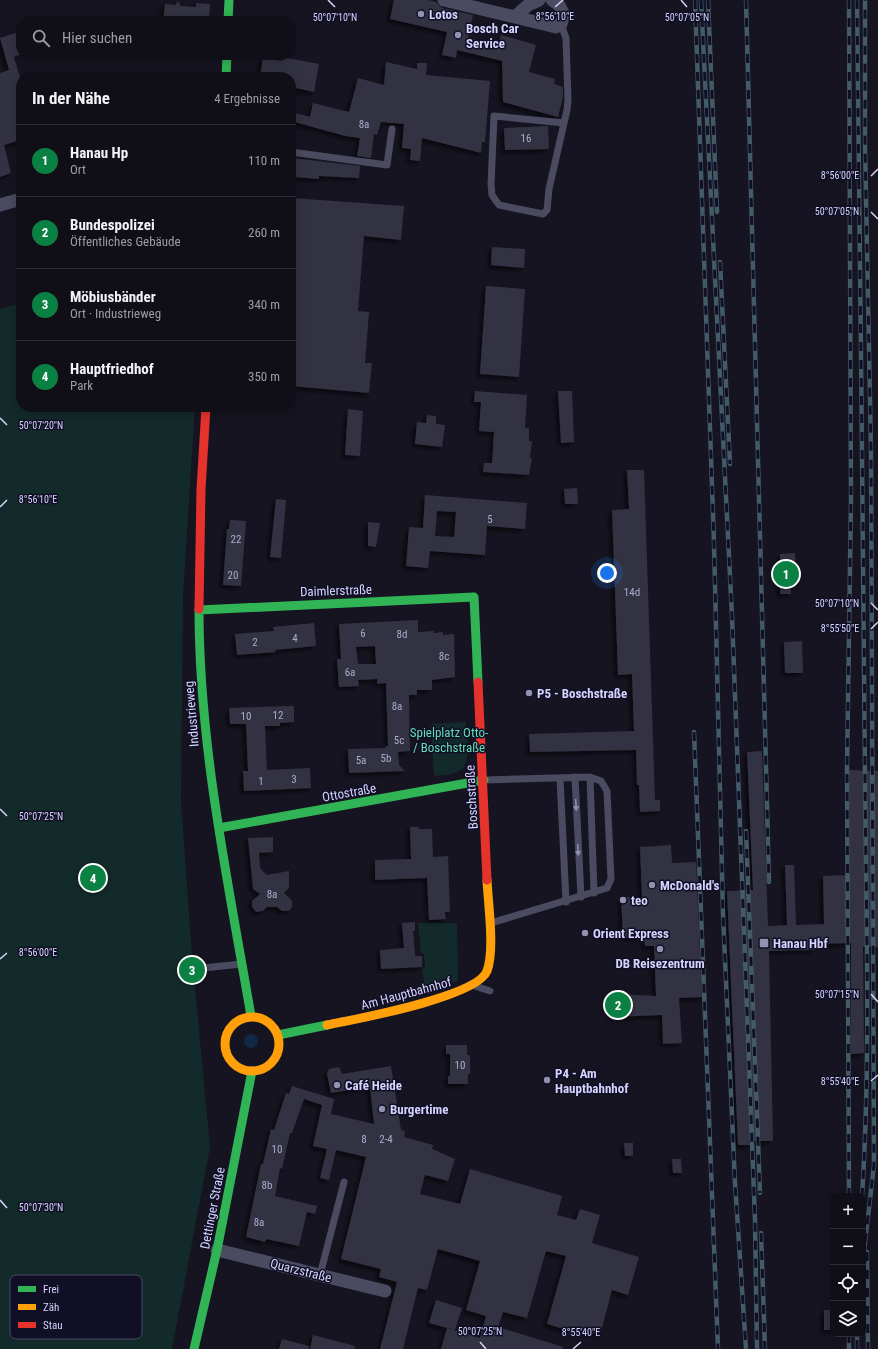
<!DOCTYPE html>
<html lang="de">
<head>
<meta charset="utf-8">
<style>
  body { margin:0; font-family:"Roboto Condensed",sans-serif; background:#1e1d25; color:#f1f3f6 }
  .controls { position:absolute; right:12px; bottom:12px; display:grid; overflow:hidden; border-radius:8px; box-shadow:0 2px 10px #0003 }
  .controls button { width:36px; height:36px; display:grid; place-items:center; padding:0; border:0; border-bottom:1px solid #302f37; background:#100f18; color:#f1f3f6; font:20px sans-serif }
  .you { position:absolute; left:607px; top:573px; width:14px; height:14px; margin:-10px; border:3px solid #fff; border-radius:50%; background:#1a73e8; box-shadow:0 0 0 6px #1a73e833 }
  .badge { display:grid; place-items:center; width:26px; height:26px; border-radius:50%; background:#0b8043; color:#fff; font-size:13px; font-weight:700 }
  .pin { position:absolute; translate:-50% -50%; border:2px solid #fff; box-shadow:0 1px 4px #0006 }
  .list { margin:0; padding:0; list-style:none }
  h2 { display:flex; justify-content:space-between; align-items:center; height:52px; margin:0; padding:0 16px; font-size:17px }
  h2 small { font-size:13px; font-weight:400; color:#9c9ca2 }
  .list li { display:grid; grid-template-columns:26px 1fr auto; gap:12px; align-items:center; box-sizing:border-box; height:72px; padding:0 16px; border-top:1px solid #302f37 }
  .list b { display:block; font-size:15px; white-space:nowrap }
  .list p { margin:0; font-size:13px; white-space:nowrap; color:#9c9ca2 }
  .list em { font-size:13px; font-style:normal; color:#9c9ca2 }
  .icon { flex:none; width:22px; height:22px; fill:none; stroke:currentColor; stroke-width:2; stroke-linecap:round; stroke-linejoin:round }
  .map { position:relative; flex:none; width:878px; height:1349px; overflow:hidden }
  .search { position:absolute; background:#100f18; box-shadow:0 2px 10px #0003; left:16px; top:16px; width:280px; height:44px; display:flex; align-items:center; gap:10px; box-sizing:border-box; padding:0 14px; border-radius:16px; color:#9c9ca2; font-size:15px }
  .panel { position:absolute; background:#100f18; box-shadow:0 2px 10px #0003; left:16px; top:72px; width:280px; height:340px; border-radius:16px }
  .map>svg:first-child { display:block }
</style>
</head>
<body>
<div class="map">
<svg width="878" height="1349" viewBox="0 0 878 1349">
  <defs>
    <filter id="shadow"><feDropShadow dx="-3" dy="3" stdDeviation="2" flood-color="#0009"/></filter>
  </defs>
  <rect width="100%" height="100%" fill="#151420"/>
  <path fill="#132a2a" d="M21 303V407H195L183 595 181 801 192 956 210 1147 172 1349H0V309Z
    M466 722C466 736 473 763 459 771 453 775 442 775 434 776L431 724Z
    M418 923H457L458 981 425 988 422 969 425 968 424 954 421 953Z"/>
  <path fill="#102844" d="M244 1041a7 7 0 1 1 14 0a7 7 0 1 1-14 0Z"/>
  <path fill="#333242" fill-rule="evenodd" filter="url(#shadow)" d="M394 0H428L436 2 442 8 473 15 468 38 498 45 501 35 536 45 529 72 555 79 554 84 563 87V97L558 117 503 102 502 61 457 50 456 58 442 55 447 32 390 19Z
    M178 1 181 6 196 7V3L210 4 209 18 194 17 197 21H163L165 4 175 5Z
    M21 31V54L14 57 21 81V140L4 145 11 173 0 177V73L9 70 0 38Z
    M263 57 281 61 282 57 319 64 314 92 291 87V77H260Z
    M386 62 417 69V63H427L426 75 490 81 485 142H482L481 153 422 138 420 161 410 160 411 149 402 148 404 124 381 122 377 135 374 134 371 158 357 156 360 138 345 136 291 121V112L310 117 313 103 349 112 358 78 384 85Z
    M548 126 549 149 505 150 504 128Z
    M291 158 360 166 359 178 319 176V179L293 177V173H291Z
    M291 198 404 206 401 240 364 236 358 311 369 312 365 363H372L369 393 291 386Z
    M492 247 525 249 524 268 491 265Z
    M486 286 525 289 519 377 480 374Z
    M475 391 527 395 525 428H529V441H532L530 458H532L529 475 483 472 484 463H492L494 432 479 431 481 402H474Z
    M558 391H572L574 442 561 443Z
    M348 409 363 411 360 456 345 455Z
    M427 415 436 416V424L445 425 442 447 415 444 417 422 426 423Z
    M627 470H644L655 800H660V811L640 812 639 785H637L636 750 530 752 529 734 634 731 632 674 618 675 612 510 629 509Z
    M577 488 578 504H565L564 489Z
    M425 495 527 503 525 529 487 526 485 555 430 551 428 568 406 566 409 527 423 528ZM437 511 456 512 454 537 435 536Z
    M276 499 286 500 281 558 270 557Z
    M230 520 246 521 241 586 223 585 227 529H229Z
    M368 522 380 523 376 547 368 546Z
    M795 553 796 573H790L791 594H780V554Z
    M418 620V632L434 631V633L443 632V635L454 634 455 677 432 680V690H417V695H409L410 751 398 752 399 765 405 771 349 773 348 749 386 748 385 746H388L386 683 377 684V679L358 680 359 686 339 687 337 659H341L339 624ZM375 646 376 664H358L356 647Z
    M314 623 316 646 275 650 276 652 237 655 235 634 274 631 273 627Z
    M802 641 803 673H785L784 642Z
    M294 706V722L280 723V726H265L267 770 310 768 311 788 244 791 243 771H248L246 724H230L229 708Z
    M762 751 768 926 787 925 785 865H794L796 925 824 924 823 876 850 875 849 770 878 771V947H863L864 1053 851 1054V943L815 944V950L769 951 773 1141H749L750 1145H738L727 891 753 890 747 752Z
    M410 827H419V829H432L433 857 448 856 450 912H445L446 919 429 920 427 878 375 880V860L411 859Z
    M273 837V852L259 853 260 868 267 875 289 871V888L284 893 292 901V907L289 911H282L277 907H267L263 911 256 912 252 907V901L260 894 253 889 248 838Z
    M671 845 672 863 696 862 702 997 679 998 682 1043 663 1044 662 1015 614 1017 613 994 656 996 654 946H645L644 937 623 938 621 897H642L640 847Z
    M415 922V931H413L415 956H422V967L381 969 380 950 404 948 402 923Z
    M446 1045H467V1055H470V1074H468V1084H448V1076H450V1054H446Z
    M391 1066 401 1130 405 1131 404 1137 433 1145 432 1149 455 1159 448 1181 425 1175 420 1194 460 1204 470 1169 562 1196 557 1215 576 1220 580 1209 600 1215 592 1243 639 1257 628 1295 612 1290 600 1335 568 1326 567 1330 547 1324 566 1256 546 1251 527 1318 503 1312 498 1327 563 1347 562 1349H441L447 1328 480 1338 486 1316 466 1310 480 1261 438 1249 427 1290 418 1288 403 1349H380L397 1282 379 1277 381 1269 341 1259 366 1157 336 1150 329 1180 320 1178 327 1149 313 1146 322 1105 304 1099 292 1133H290L282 1169 280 1168 275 1196 317 1206 315 1214 307 1212 299 1246 266 1239 265 1242 246 1237 261 1164H263L271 1129 274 1130 286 1093 289 1094 292 1086 334 1099 331 1114 374 1124 370 1087 331 1093 327 1074 329 1069 339 1067 342 1074Z
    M624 1143H633V1156H625Z
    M672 1159H681L682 1173H673Z
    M436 1300 462 1308 455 1330 429 1323Z
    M824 1310H833V1330H824Z
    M313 1335 355 1346 354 1349H310Z
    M282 1339 309 1346V1349H279Z"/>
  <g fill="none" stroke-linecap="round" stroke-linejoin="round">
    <path stroke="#4a4a60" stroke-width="7" d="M561 24 566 38 568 100 567 110 549 189 547 210 543 214 499 205 492 195 491 184 494 116 564 123
      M291 152 387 165 392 129
      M575 777 581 897
      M590 777 594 893
      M560 778 566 902
      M484 780 590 777 601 781 607 791 611 879 607 888 491 923
      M193 969 242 964
      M475 986 490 991
      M320 1275 344 1182"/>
    <path stroke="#4a4a60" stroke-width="13" d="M444 0 556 27 561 24 564 15 559 5 552 0
      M516 16 528 5 539 0
      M0 205 21 199
      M217 1250 385 1291"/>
    <path stroke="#30b455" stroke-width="9" d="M228 21 229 0
      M226 77 227 55
      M199 609C199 746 228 881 251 1016
      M199 610 474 597 478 682
      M219 828 484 780
      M278 1035 327 1025
      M194 1349 217 1250 252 1071"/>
    <path stroke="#ff9f0a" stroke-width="9" d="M225 1044a27 27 0 1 1 54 0a27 27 0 1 1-54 0Z
      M327 1025C356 1019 477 997 487 971 495 950 488 903 487 880"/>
    <path stroke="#e5322d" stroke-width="9" d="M199 609 201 489 206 407
      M478 682 487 880"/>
    <g stroke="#435a67" stroke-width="4.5">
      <path id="rail" d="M695 0 714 543 723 914 735 1183 746 1349
        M701 0 732 616 755 1220 757 1349
        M708 0 717 212
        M746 0 769 882
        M849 0 851 500 847 770 849 1196
        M857 0C859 258 864 517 865 775 866 915 871 1056 862 1196
        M720 262 730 464
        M694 732 718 1349
        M746 831 760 1193
        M761 1233 765 1349
        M867 1252 868 1349
        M863 1260 874 1165 871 450 865 146V0
        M849 1334V1349
        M857 1349V1334"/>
    </g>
    <use href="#rail" stroke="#110f25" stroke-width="3" stroke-dasharray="9" stroke-linecap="butt"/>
  </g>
  <defs><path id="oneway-solid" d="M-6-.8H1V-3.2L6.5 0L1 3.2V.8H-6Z"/></defs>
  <g fill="#908faf">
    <use href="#oneway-solid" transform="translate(576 805) rotate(87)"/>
    <use href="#oneway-solid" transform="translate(578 850) rotate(87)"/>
  </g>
  <path fill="none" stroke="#d5d4fe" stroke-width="1.5" d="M328 0 335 7M681 0 687 7M555 7 563 0M871 176 878 169M871 212 878 219M0 418 7 425M0 507 7 500M871 603 878 610M871 629 878 622M0 809 7 816M0 959 7 953M871 994 878 1002M871 1081 878 1075M0 1200 7 1208M480 1342 486 1349M573 1349 581 1342"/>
  <g fill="#9291b0" stroke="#110f25" stroke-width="1.5">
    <circle cx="421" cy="14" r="4"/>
    <circle cx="458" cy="35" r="4"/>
    <circle cx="529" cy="693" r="4"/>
    <circle cx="652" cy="885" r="4"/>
    <circle cx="623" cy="900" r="4"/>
    <circle cx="585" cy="933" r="4"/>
    <rect x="759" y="938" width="10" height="10" rx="2"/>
    <circle cx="660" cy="949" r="4"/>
    <circle cx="547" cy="1080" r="4"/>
    <circle cx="337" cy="1085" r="4"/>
    <circle cx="382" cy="1109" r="4"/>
  </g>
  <g text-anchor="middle" stroke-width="3" stroke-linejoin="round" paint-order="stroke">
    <g font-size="11" fill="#acaccf">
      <text x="364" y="128">8a</text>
      <text x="526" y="142">16</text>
      <text x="490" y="523">5</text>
      <text x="236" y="543">22</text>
      <text x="233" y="579">20</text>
      <text x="632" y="596">14d</text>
      <text x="363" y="637">6</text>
      <text x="402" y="638">8d</text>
      <text x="295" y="642">4</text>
      <text x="255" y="646">2</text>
      <text x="444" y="660">8c</text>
      <text x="350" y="676">6a</text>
      <text x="397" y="710">8a</text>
      <text x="278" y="719">12</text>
      <text x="246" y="720">10</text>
      <text x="399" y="744">5c</text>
      <text x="386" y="762">5b</text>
      <text x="361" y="764">5a</text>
      <text x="294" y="783">3</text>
      <text x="261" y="785">1</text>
      <text x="272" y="898">8a</text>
      <text x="460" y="1069">10</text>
      <text x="364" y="1143">8</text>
      <text x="386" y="1143">2-4</text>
      <text x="277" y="1153">10</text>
      <text x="267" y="1189">8b</text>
      <text x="259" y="1226">8a</text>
    </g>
    <g font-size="13" font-weight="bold" fill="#d5d4fe" stroke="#110f25" text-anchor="start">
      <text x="429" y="19">Lotos</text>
      <text x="466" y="33">Bosch Car<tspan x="466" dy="15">Service</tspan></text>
      <text x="537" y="698">P5 - Boschstraße</text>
      <text x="660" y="890">McDonald's</text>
      <text x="631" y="905">teo</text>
      <text x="593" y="938">Orient Express</text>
      <text x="773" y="948">Hanau Hbf</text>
      <text x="660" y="968" text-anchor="middle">DB Reisezentrum</text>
      <text x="555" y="1078">P4 - Am<tspan x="555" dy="15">Hauptbahnhof</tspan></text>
      <text x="345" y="1090">Café Heide</text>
      <text x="390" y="1114">Burgertime</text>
    </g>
    <g font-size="13" fill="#d5d4fe" stroke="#110f25">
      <text transform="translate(336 590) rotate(-2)" y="5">Daimlerstraße</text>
      <text transform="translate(191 714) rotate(-95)" y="5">Industrieweg</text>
      <text transform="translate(349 792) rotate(-10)" y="5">Ottostraße</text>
      <text transform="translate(471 797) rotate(-93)" y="5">Boschstraße</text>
      <text transform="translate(406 993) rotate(-15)" y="5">Am Hauptbahnhof</text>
      <text transform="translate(212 1208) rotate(-79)" y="5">Dettinger Straße</text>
      <text transform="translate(301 1270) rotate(14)" y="5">Quarzstraße</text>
    </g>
    <g font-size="13" fill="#62dcb2" stroke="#110f25">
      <text x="449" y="737">Spielplatz Otto-<tspan x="449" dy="15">/ Boschstraße</tspan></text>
    </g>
  </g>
  <rect x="10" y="1275" width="132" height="64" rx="6" fill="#110f25" stroke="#4c4a66" stroke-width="1"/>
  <rect x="18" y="1286" width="18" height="6" fill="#30b455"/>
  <rect x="18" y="1304" width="18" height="6" fill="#ff9f0a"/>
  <rect x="18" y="1322" width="18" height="6" fill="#e5322d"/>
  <g font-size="11" fill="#d5d4fe">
    <text x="43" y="1293">Frei</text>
    <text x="43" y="1311">Zäh</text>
    <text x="43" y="1329">Stau</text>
  </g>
  <g font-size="10" text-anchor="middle" fill="#d5d4fe" stroke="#110f25" stroke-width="3" stroke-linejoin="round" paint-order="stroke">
    <text x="555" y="20">8°56'10"E</text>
    <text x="335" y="21">50°07'10"N</text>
    <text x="687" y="21">50°07'05"N</text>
    <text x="840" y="179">8°56'00"E</text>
    <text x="837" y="215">50°07'05"N</text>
    <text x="41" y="429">50°07'20"N</text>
    <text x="38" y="503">8°56'10"E</text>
    <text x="837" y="607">50°07'10"N</text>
    <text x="840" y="632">8°55'50"E</text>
    <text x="41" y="820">50°07'25"N</text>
    <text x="38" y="956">8°56'00"E</text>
    <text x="837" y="998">50°07'15"N</text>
    <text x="840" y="1085">8°55'40"E</text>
    <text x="41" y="1211">50°07'30"N</text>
    <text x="480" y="1335">50°07'25"N</text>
    <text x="581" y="1336">8°55'40"E</text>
  </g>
</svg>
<div class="controls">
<button>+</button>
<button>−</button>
<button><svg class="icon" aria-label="locate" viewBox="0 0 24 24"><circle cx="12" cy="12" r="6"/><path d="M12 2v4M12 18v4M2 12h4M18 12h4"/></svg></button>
<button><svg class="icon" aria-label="layers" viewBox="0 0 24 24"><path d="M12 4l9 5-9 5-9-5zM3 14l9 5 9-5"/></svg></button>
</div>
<div class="you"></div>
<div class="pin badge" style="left:786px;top:574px">1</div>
<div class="pin badge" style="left:618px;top:1005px">2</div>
<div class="pin badge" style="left:192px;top:970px">3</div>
<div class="pin badge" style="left:93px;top:878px">4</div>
<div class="search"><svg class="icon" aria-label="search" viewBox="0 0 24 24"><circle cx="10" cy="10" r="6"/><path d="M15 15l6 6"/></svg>Hier suchen</div>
<section class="panel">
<h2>In der Nähe<small>4 Ergebnisse</small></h2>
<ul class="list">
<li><span class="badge">1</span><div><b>Hanau Hp</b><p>Ort</p></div><em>110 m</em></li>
<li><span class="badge">2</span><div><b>Bundespolizei</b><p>Öffentliches Gebäude</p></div><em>260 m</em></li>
<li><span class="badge">3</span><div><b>Möbiusbänder</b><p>Ort · Industrieweg</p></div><em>340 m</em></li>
<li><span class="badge">4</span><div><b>Hauptfriedhof</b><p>Park</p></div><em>350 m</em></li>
</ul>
</section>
</div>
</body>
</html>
